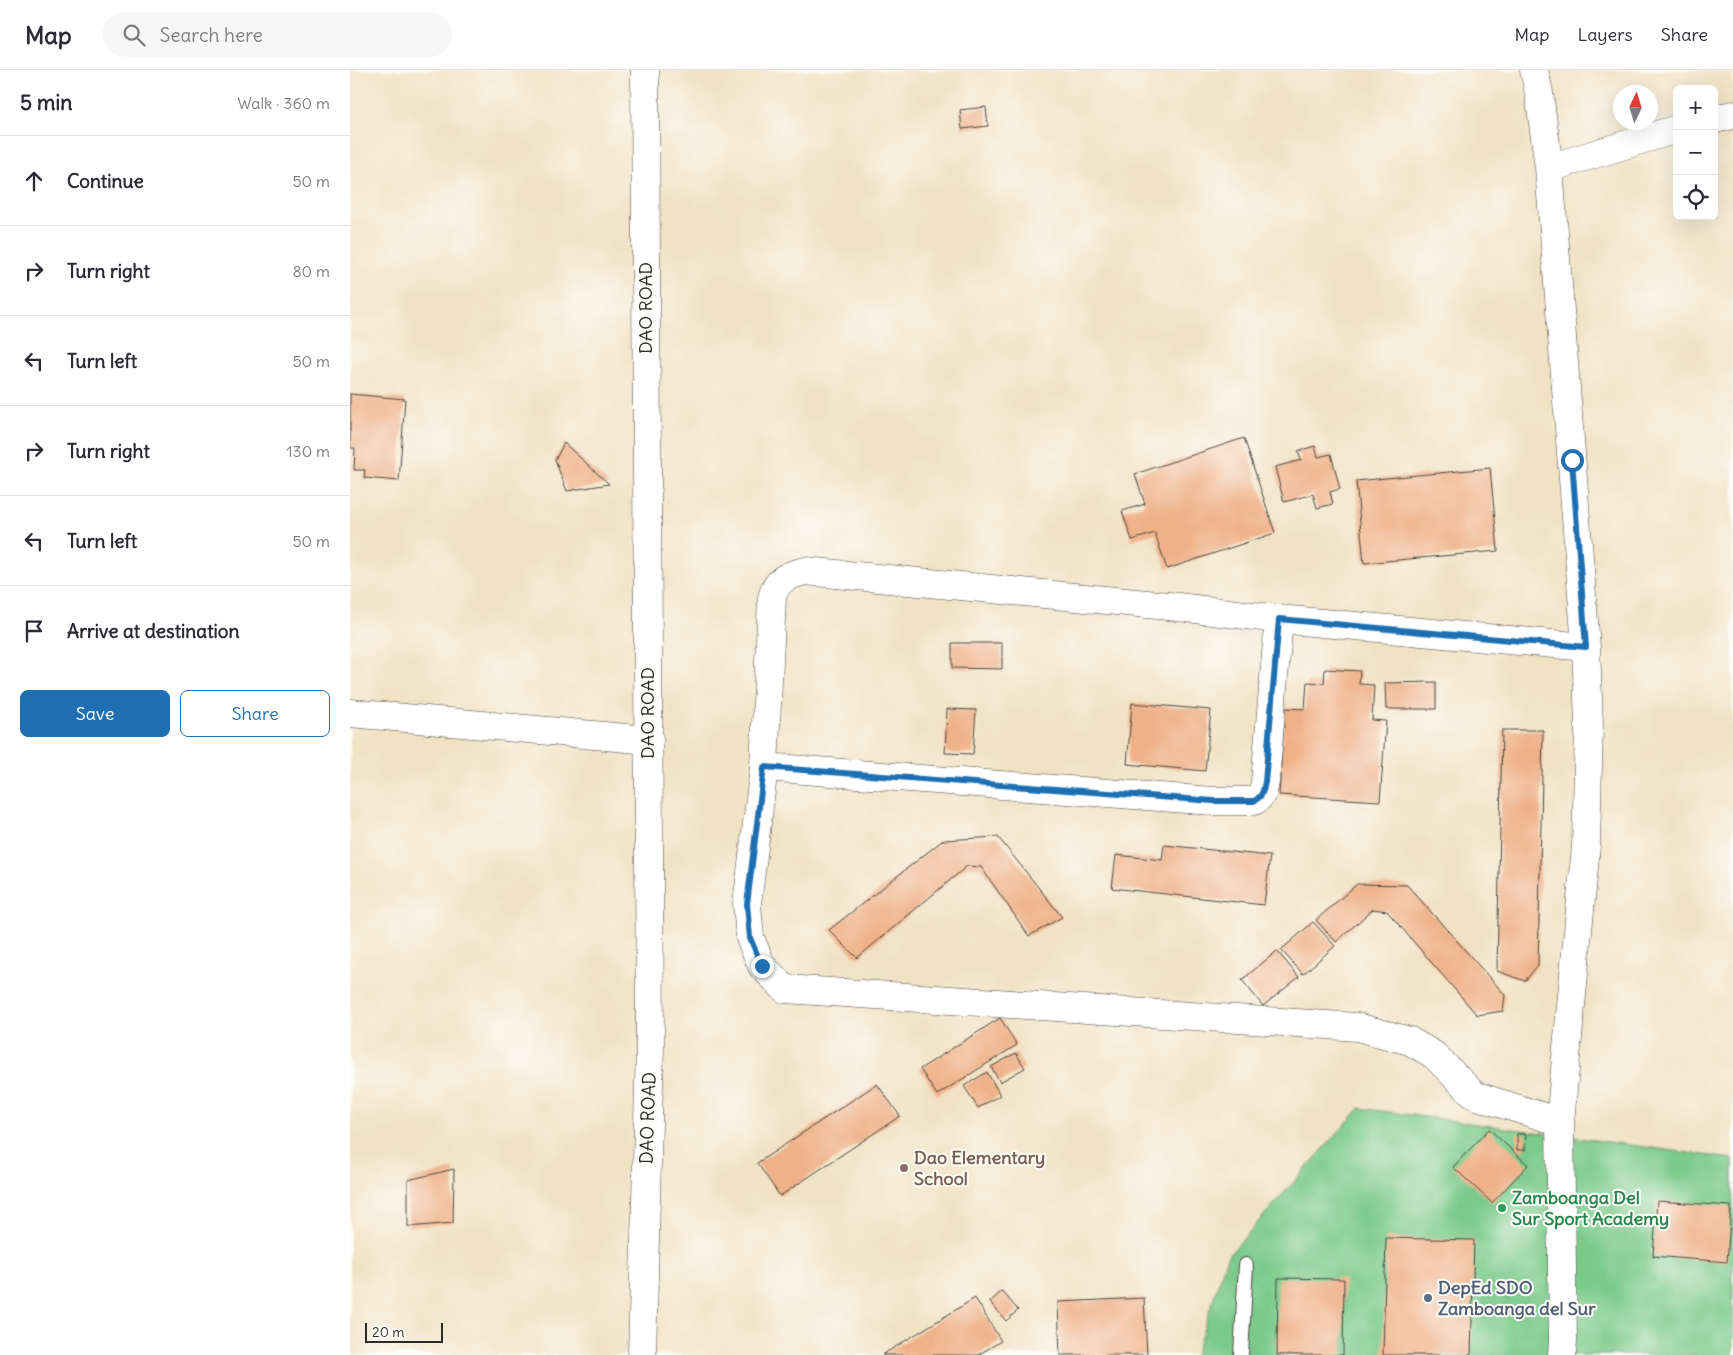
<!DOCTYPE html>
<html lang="en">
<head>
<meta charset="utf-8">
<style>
  body { margin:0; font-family:Delius,sans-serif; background:#f7f7f7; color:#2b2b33 }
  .controls { position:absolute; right:15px; top:15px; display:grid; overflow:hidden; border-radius:8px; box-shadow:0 5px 20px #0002 }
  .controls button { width:45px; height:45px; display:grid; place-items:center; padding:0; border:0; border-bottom:1px solid #e1e1e2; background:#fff; color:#2b2b33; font:25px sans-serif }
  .compass { position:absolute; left:1263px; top:15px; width:45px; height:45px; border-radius:50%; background:#fff; box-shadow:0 5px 20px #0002; rotate:4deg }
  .scale { position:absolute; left:15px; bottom:12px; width:78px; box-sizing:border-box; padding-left:5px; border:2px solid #2b2b2b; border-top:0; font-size:14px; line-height:18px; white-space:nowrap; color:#2b2b2b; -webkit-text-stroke:4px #fdfcf7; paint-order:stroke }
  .stop { position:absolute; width:15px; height:15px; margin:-11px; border:4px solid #1f6fb2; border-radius:50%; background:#fff }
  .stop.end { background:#1f6fb2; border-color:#fff; box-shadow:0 1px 5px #0008 }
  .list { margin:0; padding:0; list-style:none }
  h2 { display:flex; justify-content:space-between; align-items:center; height:65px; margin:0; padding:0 20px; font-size:21px }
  h2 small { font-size:16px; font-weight:400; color:#7c7c81 }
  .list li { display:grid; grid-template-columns:32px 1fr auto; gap:15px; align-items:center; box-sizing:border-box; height:90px; padding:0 20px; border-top:1px solid #e1e1e2 }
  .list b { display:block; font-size:19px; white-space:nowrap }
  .list em { font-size:16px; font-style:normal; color:#7c7c81 }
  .actions { display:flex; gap:10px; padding:15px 20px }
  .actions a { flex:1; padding:11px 0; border:1px solid #1f6fb2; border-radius:8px; text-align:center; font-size:18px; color:#1f6fb2 }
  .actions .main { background:#1f6fb2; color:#fff }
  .icon { flex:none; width:28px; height:28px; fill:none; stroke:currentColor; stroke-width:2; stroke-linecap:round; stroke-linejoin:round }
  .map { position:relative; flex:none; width:1383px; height:1285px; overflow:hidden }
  header { display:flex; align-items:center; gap:30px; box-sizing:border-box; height:70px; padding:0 25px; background:#fff; border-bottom:1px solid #e1e1e2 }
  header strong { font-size:24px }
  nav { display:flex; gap:28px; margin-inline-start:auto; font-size:18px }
  .search { width:350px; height:45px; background:#f7f7f7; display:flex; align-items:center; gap:12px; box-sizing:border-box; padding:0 18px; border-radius:28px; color:#7c7c81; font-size:19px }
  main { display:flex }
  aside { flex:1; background:#fff }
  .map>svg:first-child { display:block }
</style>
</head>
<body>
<header>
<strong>Map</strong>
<div class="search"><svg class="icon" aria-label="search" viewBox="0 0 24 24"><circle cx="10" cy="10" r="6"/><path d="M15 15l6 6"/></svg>Search here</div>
<nav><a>Map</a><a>Layers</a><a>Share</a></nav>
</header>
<main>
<aside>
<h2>5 min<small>Walk · 360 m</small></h2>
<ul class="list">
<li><svg class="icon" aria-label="ahead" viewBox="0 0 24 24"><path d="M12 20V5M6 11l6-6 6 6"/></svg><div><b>Continue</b></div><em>50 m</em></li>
<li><svg class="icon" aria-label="right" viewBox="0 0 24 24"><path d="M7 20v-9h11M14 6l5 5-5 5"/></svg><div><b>Turn right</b></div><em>80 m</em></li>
<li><svg class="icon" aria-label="left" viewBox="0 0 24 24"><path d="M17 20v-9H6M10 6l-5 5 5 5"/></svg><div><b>Turn left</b></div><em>50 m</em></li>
<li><svg class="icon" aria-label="right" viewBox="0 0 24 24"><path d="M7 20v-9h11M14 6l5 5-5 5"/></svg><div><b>Turn right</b></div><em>130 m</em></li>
<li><svg class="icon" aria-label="left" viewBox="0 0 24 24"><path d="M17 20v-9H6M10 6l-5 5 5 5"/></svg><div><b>Turn left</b></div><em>50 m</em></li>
<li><svg class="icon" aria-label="arrive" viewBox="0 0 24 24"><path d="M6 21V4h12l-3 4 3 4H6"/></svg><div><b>Arrive at destination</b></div></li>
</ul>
<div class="actions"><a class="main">Save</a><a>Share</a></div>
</aside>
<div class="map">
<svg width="1383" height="1285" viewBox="0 0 1383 1285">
  <rect width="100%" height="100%" fill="#fdfcf7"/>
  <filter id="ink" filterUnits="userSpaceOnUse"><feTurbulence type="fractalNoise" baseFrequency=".02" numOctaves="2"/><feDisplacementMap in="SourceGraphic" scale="10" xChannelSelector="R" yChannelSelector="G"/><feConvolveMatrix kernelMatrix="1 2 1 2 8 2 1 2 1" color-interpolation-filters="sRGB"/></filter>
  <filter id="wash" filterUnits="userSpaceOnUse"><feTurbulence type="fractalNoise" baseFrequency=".0096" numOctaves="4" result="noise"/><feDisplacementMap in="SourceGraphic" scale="20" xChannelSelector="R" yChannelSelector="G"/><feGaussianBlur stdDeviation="1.12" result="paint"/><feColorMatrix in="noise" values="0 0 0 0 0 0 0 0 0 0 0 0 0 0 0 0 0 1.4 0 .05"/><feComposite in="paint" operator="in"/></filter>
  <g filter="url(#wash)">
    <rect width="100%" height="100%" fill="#f1e2c4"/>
    <path fill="#7cca8a" stroke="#547a5a" d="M1010 1038 1383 1089V1285H845L877 1187Z"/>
    <g id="blocks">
      <path fill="#efb188" d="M636 37 638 56 612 59 610 40Z
        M0 324 55 329 49 411 14 408 15 400H4L5 378H0Z
        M894 368 925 463 817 499 805 463 782 470 772 441 795 434 785 404Z
        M214 373 259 414 217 421 205 390Z
        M965 376 968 387 981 384 990 419 980 422 983 434 967 438 963 424 934 432 925 397 951 390 948 381Z
        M1140 398 1148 481 1014 493 1006 411Z
        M602 573H652V599L602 598Z
        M975 599 1010 601 1009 614 1024 615 1022 650 1036 651 1030 731 929 725 935 638 955 639 957 612 974 613Z
        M1086 612V639H1036L1035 613Z
        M782 633 861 640 855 701 777 694Z
        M597 639 626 640 623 684 595 683Z
        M1152 660H1193L1188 895 1175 911 1147 901Z
        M648 767 712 847 679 866 631 797 617 796 507 888 479 860 593 770Z
        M814 775 920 786 914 835 762 818 766 785 812 790Z
        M1007 814 1057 815 1155 925 1153 941 1127 945 1037 841 1023 839 986 872 966 850Z
        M963 852 985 876 953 904 931 880Z
        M927 881 949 907 913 936 892 910Z
        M650 948 667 975 587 1025 570 999Z
        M666 983 675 998 650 1012 641 997Z
        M637 1002 650 1025 628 1038 614 1016Z
        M527 1014 550 1046 430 1126 407 1093Z
        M1139 1059 1178 1095 1142 1133 1103 1097Z
        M1167 1064H1176L1175 1080H1167Z
        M104 1099 103 1153 58 1157V1110Z
        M1307 1131 1381 1136 1377 1192 1303 1186Z
        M1036 1168 1124 1170 1121 1285H1033Z
        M928 1208 994 1209 993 1285H927Z
        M652 1221 668 1240 656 1251 640 1232Z
        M625 1228 651 1271 628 1285H532Z
        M794 1228 797 1285H710L708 1232Z"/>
    </g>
  </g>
  <g filter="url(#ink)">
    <use href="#blocks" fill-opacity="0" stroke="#494642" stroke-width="1"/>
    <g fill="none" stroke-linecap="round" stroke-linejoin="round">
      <g stroke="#494642" stroke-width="16">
        <path id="service" d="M891 1285 896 1195"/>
      </g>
      <g stroke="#494642" stroke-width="29">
        <path id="minor" d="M1184 0 1189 23 1199 98 1236 577 1239 655 1236 776 1210 1052 1213 1270 1212 1285
          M1364 49 1383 45
          M1199 98 1327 59
          M0 643 299 670
          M414 697 863 731H904C913 726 913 721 915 712L929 549
          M1210 1052 1124 1025 1084 985 1060 971 1007 957 435 919 412 896 400 868 397 834 414 697 422 528C427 508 437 506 455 501L828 537 929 549 1236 577"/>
      </g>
      <g stroke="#494642" stroke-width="29">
        <path id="tertiary" d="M292 1285 300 975 295 0"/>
      </g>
      <use href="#service" stroke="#fff" stroke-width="14"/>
      <use href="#minor" stroke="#fff" stroke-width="28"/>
      <use href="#tertiary" stroke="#fff" stroke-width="28"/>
    </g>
  </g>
  <g fill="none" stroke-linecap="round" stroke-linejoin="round" filter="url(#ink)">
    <path stroke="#1f6fb2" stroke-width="6" d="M412 896 400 868 397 834 414 697 863 731H904C913 726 913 721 915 712L929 549 1236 577 1222 390"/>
  </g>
  <circle fill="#8d6e63" stroke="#fdfcf7" stroke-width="2" cx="554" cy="1098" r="5"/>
  <circle fill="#2e9e5b" stroke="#fdfcf7" stroke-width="2" cx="1152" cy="1138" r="5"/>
  <circle fill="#5c6f8a" stroke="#fdfcf7" stroke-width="2" cx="1078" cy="1228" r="5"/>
  <g text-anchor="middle" stroke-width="4" stroke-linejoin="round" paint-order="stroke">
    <g font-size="18" fill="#2b2b2b" stroke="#fdfcf7">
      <text transform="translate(296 238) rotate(-90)" y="6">DAO ROAD</text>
      <text transform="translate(298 643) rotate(-90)" y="6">DAO ROAD</text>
      <text transform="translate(298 1048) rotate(-88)" y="6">DAO ROAD</text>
    </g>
    <g font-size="18" font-weight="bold" fill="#785e54" stroke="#fdfcf7" text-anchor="start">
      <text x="564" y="1094">Dao Elementary<tspan x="564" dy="21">School</tspan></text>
    </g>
    <g font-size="18" font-weight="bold" fill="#27864d" stroke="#fdfcf7" text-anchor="start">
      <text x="1162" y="1134">Zamboanga Del<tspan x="1162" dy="21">Sur Sport Academy</tspan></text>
    </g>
    <g font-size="18" font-weight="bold" fill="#4e5e75" stroke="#fdfcf7" text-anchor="start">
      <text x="1088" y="1224">DepEd SDO<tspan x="1088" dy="21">Zamboanga del Sur</tspan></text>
    </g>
  </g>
</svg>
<div class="controls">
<button>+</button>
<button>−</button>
<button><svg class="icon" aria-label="locate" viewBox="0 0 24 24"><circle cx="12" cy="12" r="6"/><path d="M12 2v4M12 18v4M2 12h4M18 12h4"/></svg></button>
</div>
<svg class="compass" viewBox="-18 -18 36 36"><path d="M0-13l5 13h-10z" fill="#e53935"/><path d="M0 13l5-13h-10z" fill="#7c7c81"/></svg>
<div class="scale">20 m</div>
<div class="stop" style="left:1222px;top:390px"></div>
<div class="stop end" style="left:412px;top:896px"></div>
</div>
</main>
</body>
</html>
